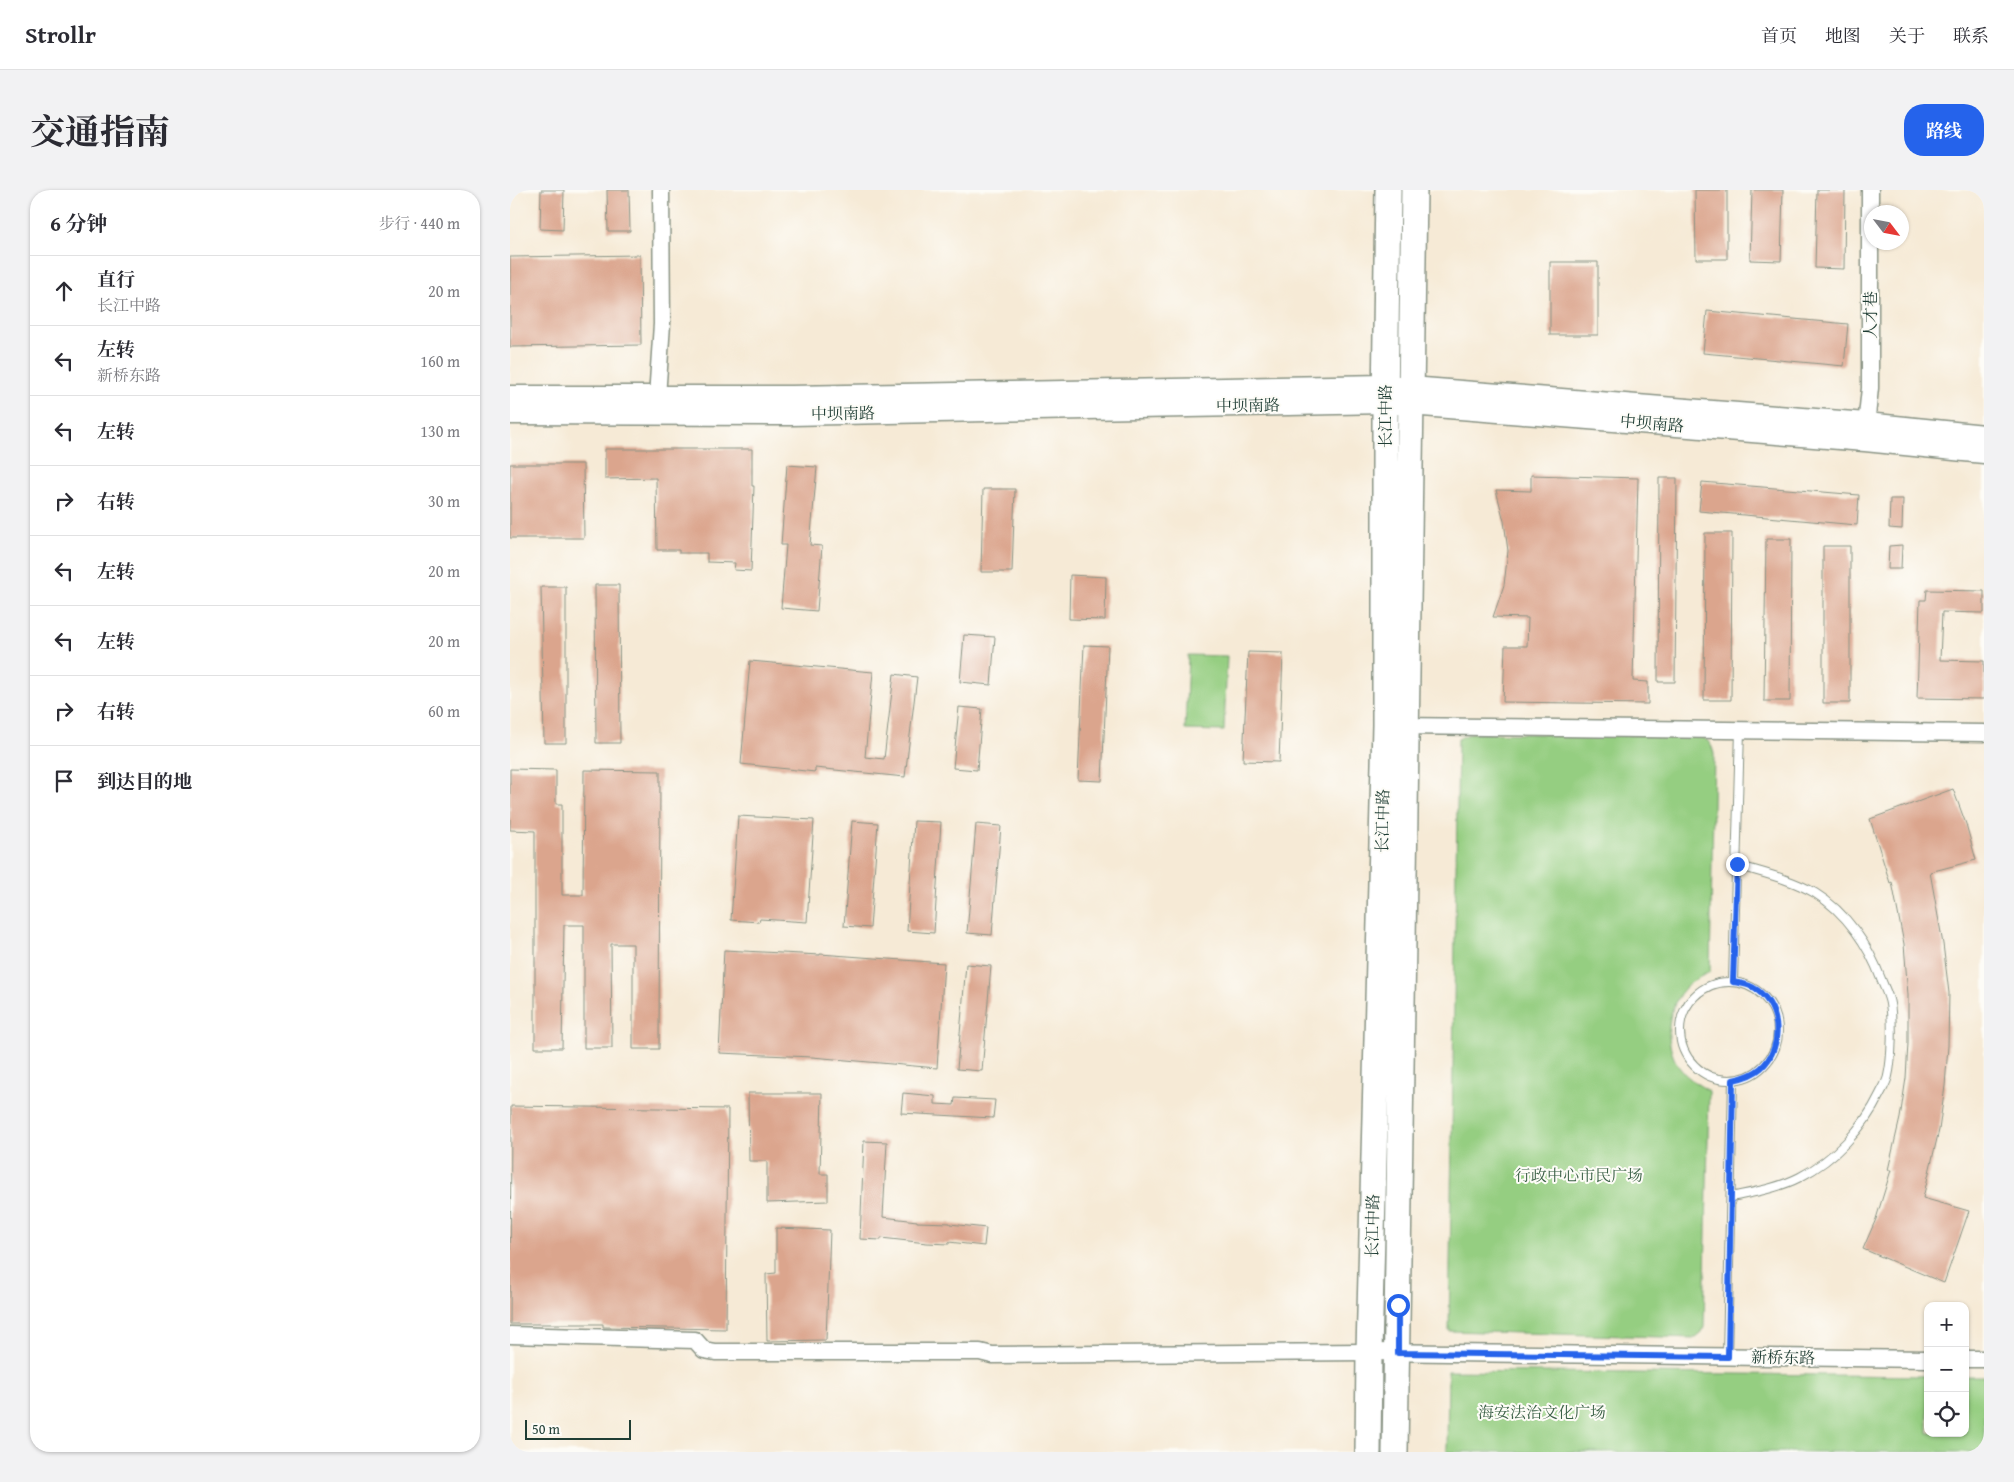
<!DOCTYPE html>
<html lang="zh">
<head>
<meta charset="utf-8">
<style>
  body { margin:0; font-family:"Gentium Book Plus","Noto Serif SC",serif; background:#f2f2f3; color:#2b2b33 }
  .controls { position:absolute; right:15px; bottom:15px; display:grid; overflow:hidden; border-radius:10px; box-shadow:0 1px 4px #0004 }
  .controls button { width:45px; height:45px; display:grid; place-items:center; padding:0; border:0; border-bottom:1px solid #e1e1e2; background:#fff; color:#2b2b33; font:25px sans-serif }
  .compass { position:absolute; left:1354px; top:15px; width:45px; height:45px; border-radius:50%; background:#fff; box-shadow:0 1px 4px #0004; rotate:122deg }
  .scale { position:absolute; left:15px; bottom:12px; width:106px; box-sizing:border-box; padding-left:5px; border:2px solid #1f3d34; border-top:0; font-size:14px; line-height:18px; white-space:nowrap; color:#1f3d34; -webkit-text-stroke:4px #fdfcf7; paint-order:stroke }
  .stop { position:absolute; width:15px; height:15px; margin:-11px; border:4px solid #2563eb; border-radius:50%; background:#fff }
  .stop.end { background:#2563eb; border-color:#fff; box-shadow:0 1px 5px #0008 }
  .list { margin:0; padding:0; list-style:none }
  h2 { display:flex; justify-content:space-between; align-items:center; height:65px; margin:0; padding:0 20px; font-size:21px }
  h2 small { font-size:16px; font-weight:400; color:#7c7c81 }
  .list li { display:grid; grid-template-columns:32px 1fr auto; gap:15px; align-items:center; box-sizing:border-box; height:70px; padding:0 20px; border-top:1px solid #e1e1e2 }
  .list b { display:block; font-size:19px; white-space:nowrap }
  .list p { margin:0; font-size:16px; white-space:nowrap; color:#7c7c81 }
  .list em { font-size:16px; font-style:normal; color:#7c7c81 }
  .icon { flex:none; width:28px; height:28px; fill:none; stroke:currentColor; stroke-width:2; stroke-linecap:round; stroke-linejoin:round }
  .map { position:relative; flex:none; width:1474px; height:1262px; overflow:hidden; border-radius:20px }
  header { display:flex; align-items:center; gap:30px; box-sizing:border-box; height:70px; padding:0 25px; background:#fff; border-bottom:1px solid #e1e1e2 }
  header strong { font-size:24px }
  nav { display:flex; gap:28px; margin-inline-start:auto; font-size:18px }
  .intro { display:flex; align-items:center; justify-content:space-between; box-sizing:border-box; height:120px; padding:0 30px }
  h1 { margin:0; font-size:35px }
  .button { padding:12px 22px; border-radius:20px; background:#2563eb; color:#fff; font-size:18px; font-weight:700 }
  main { display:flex; gap:30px; padding:0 30px }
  aside { flex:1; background:#fff; border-radius:20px; box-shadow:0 1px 4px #0004 }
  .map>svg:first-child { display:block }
</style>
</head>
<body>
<header>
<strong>Strollr</strong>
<nav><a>首页</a><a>地图</a><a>关于</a><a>联系</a></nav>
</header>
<div class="intro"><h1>交通指南</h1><a class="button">路线</a></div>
<main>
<aside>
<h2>6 分钟<small>步行 · 440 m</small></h2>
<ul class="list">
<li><svg class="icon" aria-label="ahead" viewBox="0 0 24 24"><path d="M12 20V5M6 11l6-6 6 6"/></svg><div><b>直行</b><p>长江中路</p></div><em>20 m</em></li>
<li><svg class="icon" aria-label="left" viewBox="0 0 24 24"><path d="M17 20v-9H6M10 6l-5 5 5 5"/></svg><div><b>左转</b><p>新桥东路</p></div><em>160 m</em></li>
<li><svg class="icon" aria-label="left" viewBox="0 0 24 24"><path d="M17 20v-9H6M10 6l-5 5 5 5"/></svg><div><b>左转</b></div><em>130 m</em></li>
<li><svg class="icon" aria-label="right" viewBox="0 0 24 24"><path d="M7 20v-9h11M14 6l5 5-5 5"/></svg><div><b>右转</b></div><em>30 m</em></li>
<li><svg class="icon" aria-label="left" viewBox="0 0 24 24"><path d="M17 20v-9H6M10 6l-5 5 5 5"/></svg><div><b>左转</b></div><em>20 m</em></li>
<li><svg class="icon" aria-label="left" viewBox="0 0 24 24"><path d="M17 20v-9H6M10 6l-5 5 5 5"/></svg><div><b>左转</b></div><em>20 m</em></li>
<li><svg class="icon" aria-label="right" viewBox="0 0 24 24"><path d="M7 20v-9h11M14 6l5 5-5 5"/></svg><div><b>右转</b></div><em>60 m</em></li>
<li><svg class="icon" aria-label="arrive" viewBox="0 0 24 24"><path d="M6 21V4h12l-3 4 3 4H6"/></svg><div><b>到达目的地</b></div></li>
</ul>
</aside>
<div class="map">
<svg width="1474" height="1262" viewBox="0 0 1474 1262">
  <rect width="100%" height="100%" fill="#fdfcf7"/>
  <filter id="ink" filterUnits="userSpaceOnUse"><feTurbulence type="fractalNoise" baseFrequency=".02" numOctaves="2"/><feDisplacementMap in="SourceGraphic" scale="10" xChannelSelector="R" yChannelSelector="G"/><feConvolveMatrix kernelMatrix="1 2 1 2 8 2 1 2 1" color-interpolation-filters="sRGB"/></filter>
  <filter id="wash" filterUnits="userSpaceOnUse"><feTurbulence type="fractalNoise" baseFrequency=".0096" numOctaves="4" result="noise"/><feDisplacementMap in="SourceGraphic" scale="20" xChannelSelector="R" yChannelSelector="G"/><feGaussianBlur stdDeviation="1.12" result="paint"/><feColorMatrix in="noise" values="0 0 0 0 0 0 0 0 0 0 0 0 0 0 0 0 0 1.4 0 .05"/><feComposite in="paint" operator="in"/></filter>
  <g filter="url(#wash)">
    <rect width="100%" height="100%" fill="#f6ead6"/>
    <path fill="#95ce81" stroke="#5a865a" d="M678 465 717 466 714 541 675 540Z
      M961 543 1190 546C1199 550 1202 555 1204 564L1200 782C1194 785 1187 788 1182 792 1158 809 1152 848 1167 874 1174 886 1187 894 1199 901L1194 1137 1191 1144 1186 1148 939 1141 948 549Z
      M938 1181 1418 1186V1243H1455V1186H1474V1262H937Z"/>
    <g id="blocks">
      <path fill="#dba58d" d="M31 0H54L53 40 30 39Z
        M97 0H119L120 41H98Z
        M1185 0H1217V69H1186Z
        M1242 0H1273L1271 71 1240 70Z
        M1307 0H1335L1334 79 1305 78Z
        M130 65 131 155 0 157V67Z
        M1040 72H1088V145H1040Z
        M1197 121 1338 134 1334 176 1193 163Z
        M95 259H242V296H244L241 381 224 380 225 373 197 372V363H169V360H147L146 288 95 289Z
        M0 274H73L74 348H0Z
        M277 275 307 277 300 355 312 356 307 421 271 418 276 355H271Z
        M1021 285 1128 288 1123 491 1138 492V514L993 512 995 456H1017L1018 428 983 427 994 395 998 361 994 331 986 300 1021 301Z
        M1149 288H1167L1165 492H1148Z
        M1192 292 1349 305 1347 335 1189 321Z
        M473 299H505L502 382H471Z
        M1380 309H1393L1392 339 1379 338Z
        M1195 343H1222L1221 510H1194Z
        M1256 349H1281L1280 511H1254Z
        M1392 355 1391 379H1378L1379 356Z
        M1313 356H1340V513H1313Z
        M560 385 596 387 595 430 559 429Z
        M85 395H109L110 553H86Z
        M31 397H56V553H34Z
        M1417 400 1474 401V423L1432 422 1430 470 1474 471V509L1407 508 1410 410H1416Z
        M454 445 485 447 481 495 450 492Z
        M574 455 598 456 592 591 568 590Z
        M738 462 773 463 769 572 733 571Z
        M240 471 363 482 355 567 374 569 384 484 407 487 395 587 305 578V582L231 574Z
        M449 517 472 519 467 580 443 578Z
        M0 579 46 580V614H52V705H73L74 580 150 581 149 859H123V754H101L102 858H74V735H54L52 858H25V641L0 640Z
        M1443 599 1456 634 1466 670 1420 682 1433 754 1439 803 1438 856 1435 896 1429 940 1413 1008 1459 1021 1434 1093 1353 1059 1366 1029 1381 980H1378L1390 928 1396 888 1398 853V805L1394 754 1382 692 1380 693 1360 629Z
        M228 626 304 630 297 732 250 729 249 732 221 730Z
        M342 631 368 633 360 738 334 736Z
        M404 631 431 632 424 743 397 741Z
        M466 634 491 636 482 745 457 743Z
        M214 760 310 765V764L434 773 427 878 302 867 209 863Z
        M456 774 481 776 472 881 447 879Z
        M238 903H312L310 984H318V1011L257 1013V971H239Z
        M393 903 425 906V914L444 915 445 908 485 910 483 928 391 923Z
        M1 916 218 919 216 1139 93 1137V1134H0Z
        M354 951 377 952 373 1027 407 1031V1032L440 1033V1034L476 1038 474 1056 439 1052V1054L417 1053 371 1048V1050L350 1049Z
        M266 1038 320 1040 316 1150 257 1151 256 1084 266 1083Z"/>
    </g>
  </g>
  <g filter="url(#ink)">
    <use href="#blocks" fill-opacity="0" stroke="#8a9485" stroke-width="1"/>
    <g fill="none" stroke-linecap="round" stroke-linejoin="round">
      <g stroke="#8a9485" stroke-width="10">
        <path id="service" d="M1223 791 1230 540
          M1170 841a49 49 0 1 1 98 0a49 49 0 1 1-98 0Z
          M1221 1007C1244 1002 1269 998 1290 987 1325 969 1353 939 1370 904 1373 898 1377 892 1378 886 1382 869 1383 832 1380 814 1379 806 1374 797 1371 789 1359 756 1336 722 1305 703 1281 689 1253 683 1227 675
          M1217 1167 1223 890"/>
      </g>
      <g stroke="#8a9485" stroke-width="19">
        <path id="minor" d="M147 207 152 134 151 0
          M1355 245 1360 198V0
          M886 536 1474 543
          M0 1145 185 1150 194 1160 205 1162H470L482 1165 859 1162 1418 1169
          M1455 1169H1474"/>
      </g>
      <g stroke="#8a9485" stroke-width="25">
        <path id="secondary" d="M0 207H281L875 196 1356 234 1474 246
          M0 223 281 224 875 212 1355 250 1474 262"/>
      </g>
      <g stroke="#8a9485" stroke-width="28">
        <path id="primary" d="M858 1262 859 1162 875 535V212L878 0
          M885 1262C895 841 895 421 904 0"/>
      </g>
      <use href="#service" stroke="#fff" stroke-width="8"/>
      <use href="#minor" stroke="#fff" stroke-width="16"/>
      <use href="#secondary" stroke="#fff" stroke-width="22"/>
      <use href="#primary" stroke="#fff" stroke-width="25"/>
    </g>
  </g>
  <g fill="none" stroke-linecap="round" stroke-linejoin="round" filter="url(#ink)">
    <path stroke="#2563eb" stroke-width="6" d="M888 1115V1163L1218 1167 1223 890C1233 888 1243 885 1251 878 1275 857 1271 812 1242 797 1237 794 1229 793 1223 792L1227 674"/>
  </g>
  <g text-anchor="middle" stroke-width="4" stroke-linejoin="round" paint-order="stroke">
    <g font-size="16" fill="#1f3d34" stroke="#fdfcf7">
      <text transform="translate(1360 125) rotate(-90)" y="6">人才巷</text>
      <text transform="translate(738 215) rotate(-1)" y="6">中坝南路</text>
      <text transform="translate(333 223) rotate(-1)" y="6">中坝南路</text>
      <text transform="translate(875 226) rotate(-90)" y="6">长江中路</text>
      <text transform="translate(1142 233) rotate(5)" y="6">中坝南路</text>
      <text transform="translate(872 631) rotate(-89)" y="6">长江中路</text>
      <text transform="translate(862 1036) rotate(-89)" y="6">长江中路</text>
      <text transform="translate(1273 1167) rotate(1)" y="6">新桥东路</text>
    </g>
    <g font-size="16" fill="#3c6147" stroke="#fdfcf7">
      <text x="1069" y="991">行政中心市民广场</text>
      <text x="1032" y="1228">海安法治文化广场</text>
    </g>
  </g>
</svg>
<div class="controls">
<button>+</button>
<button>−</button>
<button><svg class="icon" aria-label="locate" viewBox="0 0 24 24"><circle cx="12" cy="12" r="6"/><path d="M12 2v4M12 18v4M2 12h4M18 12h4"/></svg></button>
</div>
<svg class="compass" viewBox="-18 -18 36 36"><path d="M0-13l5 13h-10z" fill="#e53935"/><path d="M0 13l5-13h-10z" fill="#7c7c81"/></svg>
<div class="scale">50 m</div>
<div class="stop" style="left:888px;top:1115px"></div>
<div class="stop end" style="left:1227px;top:674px"></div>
</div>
</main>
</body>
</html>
